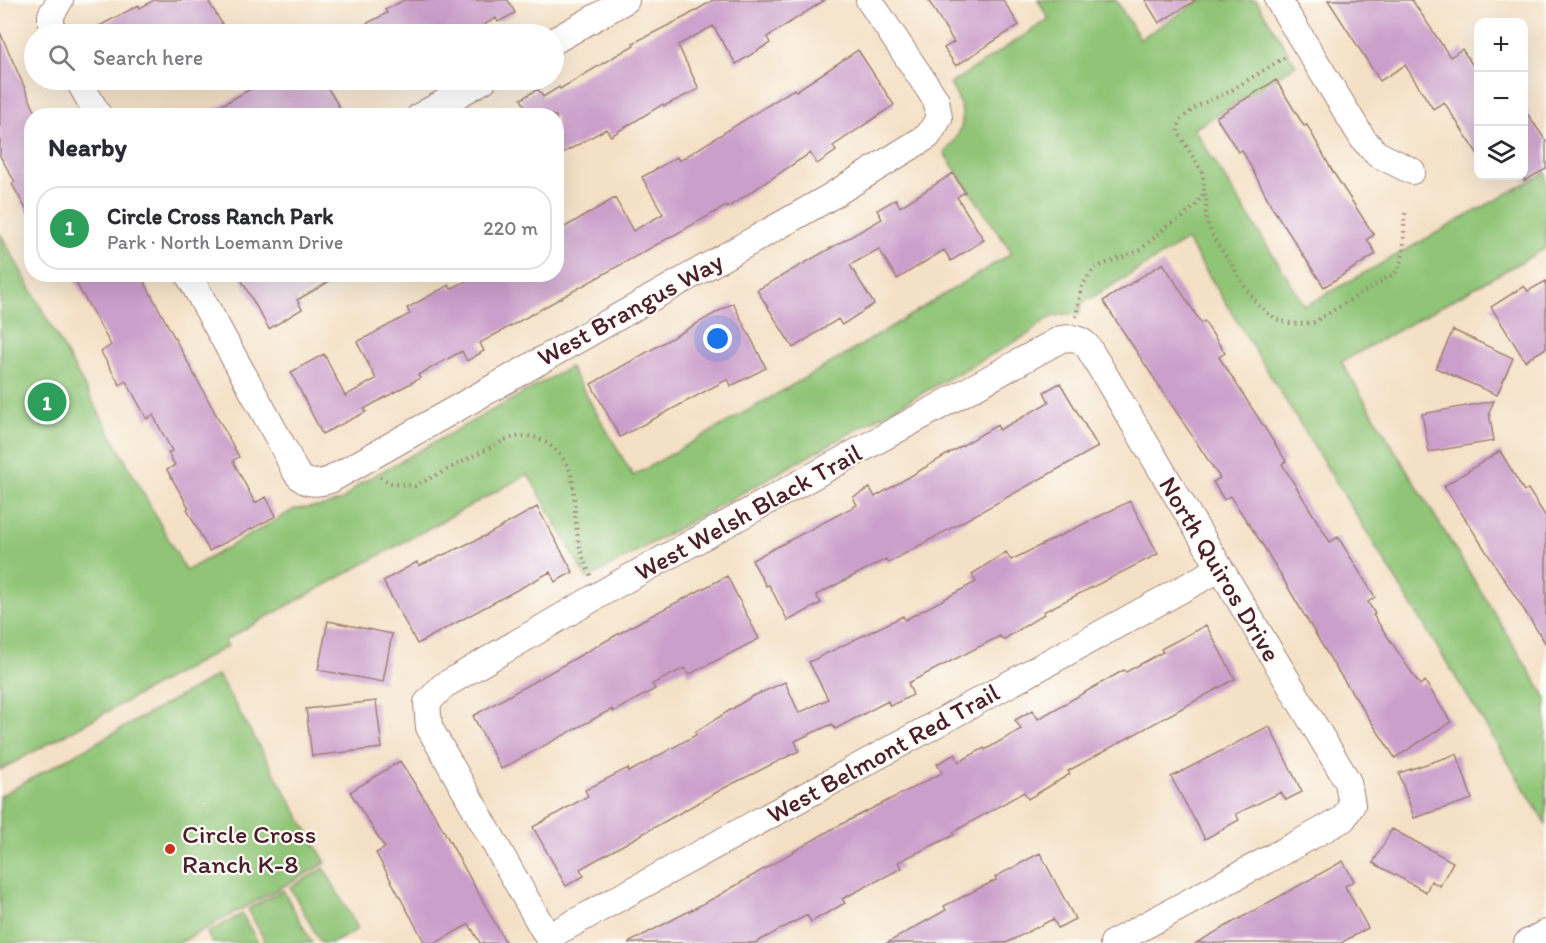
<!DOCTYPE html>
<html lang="en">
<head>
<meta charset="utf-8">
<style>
  body { margin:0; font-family:Itim,sans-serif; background:#f2f2f3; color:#2b2b33 }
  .controls { position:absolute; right:18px; top:18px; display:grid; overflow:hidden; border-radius:12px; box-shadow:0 6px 24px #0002 }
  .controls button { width:54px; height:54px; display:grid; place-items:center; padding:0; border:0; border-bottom:2px solid #e1e1e2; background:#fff; color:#2b2b33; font:30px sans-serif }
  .you { position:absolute; left:718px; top:339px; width:21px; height:21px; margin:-15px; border:4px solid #fff; border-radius:50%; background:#1a73e8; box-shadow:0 0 0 9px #1a73e833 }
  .badge { display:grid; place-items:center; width:39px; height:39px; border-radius:50%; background:#0b8043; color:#fff; font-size:20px; font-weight:700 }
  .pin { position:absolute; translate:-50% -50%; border:3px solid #fff; box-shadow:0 2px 6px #0006 }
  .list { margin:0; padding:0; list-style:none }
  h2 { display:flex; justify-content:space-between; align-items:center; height:78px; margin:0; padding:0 24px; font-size:26px }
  h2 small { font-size:20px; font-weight:400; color:#7c7c81 }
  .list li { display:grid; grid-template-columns:39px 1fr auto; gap:18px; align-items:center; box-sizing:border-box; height:84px; margin:0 12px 12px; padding:0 12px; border:2px solid #e1e1e2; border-radius:24px }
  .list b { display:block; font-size:22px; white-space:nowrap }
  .list p { margin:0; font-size:20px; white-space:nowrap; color:#7c7c81 }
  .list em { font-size:20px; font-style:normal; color:#7c7c81 }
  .icon { flex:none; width:33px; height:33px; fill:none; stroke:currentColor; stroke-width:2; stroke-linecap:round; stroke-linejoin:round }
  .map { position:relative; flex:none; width:1546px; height:943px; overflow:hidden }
  .search { position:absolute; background:#fff; box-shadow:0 6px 24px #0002; left:24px; top:24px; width:540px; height:66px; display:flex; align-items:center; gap:15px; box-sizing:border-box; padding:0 21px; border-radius:33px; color:#7c7c81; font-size:22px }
  .panel { position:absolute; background:#fff; box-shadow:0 6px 24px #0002; left:24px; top:108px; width:540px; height:174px; border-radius:24px }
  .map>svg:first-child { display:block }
</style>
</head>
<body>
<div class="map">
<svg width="1546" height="943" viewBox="0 0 1546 943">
  <rect width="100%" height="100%" fill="#fdfcf7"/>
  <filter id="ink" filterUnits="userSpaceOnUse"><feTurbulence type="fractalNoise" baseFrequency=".0167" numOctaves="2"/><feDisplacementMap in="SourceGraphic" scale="12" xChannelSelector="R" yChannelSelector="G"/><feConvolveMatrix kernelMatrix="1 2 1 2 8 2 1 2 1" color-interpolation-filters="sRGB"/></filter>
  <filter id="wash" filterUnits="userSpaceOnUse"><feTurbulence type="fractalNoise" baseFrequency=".008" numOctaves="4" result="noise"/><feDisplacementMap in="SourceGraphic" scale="24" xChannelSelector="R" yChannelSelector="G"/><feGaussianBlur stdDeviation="1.35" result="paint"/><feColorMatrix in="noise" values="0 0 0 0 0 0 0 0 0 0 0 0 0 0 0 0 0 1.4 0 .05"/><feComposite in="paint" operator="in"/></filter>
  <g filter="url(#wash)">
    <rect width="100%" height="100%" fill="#f4e0c5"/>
    <path fill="#90c577" stroke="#6d7251" stroke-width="1.5" d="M1038 0H1116L1140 39 1201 0H1256L1296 65 1194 129 1305 306 1546 172V248L1341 362 1546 698V824L1187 240 1081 304 1079 315C1058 311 1044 319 1029 334L587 579 528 474 225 640 228 646 0 770V233L186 571 295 509 325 506 344 499 359 484 570 367 633 476 845 355 1012 253 944 153C968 129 967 111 950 84L1049 19Z
      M218 675 326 863 179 943H0V796Z
      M324 868 358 929 333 943H321L290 887Z
      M283 890 312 943H266L248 909Z
      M242 914 258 943H212L207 933Z"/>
    <g id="blocks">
      <path fill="#cb9fcb" d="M154 0H208L228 34H84L139 5 140 8Z
        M404 0H508L515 13 498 22 496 18 468 34H347L387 13 385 10Z
        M713 0H825L767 37 770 43 736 64 713 26 678 45 699 89 664 106 663 104 611 136 606 129 556 157V116H530L521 99 538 89 543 97 559 87 560 89 634 45 633 43 687 16Z
        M928 0H1003L1019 25 956 66 944 48 954 42Z
        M1145 0H1196L1159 23Z
        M1328 0H1412L1450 57 1462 49 1479 75V156L1444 102 1433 109 1405 65 1380 81Z
        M0 32 37 116H32V220L12 184 15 182 0 156Z
        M858 50 894 105 833 146 836 151 817 164 810 153 727 208 726 206 480 343 484 351 467 361 462 351 418 375 420 378 364 409 366 412 322 434 291 372 324 354 345 396 376 379 357 342 410 314 407 308 449 285 451 289 479 274H556V232L615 198 633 231 663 214 642 177 677 157 679 161 794 89 796 91Z
        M267 80H323L340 108 328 116H202Z
        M1276 80 1304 126 1307 125 1333 172 1374 235 1367 239 1376 254 1324 287 1272 207 1242 150 1238 152 1216 117Z
        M1524 109 1546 141V169L1524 181Z
        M953 173 965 192 957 197 984 240 951 261 944 250 897 279 879 249 850 265 874 304 842 325 838 319 793 348 757 290 882 219 877 210 896 199 900 207Z
        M1163 263 1201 323 1204 321 1225 353 1219 357 1286 461 1282 464 1330 542 1338 537 1375 597 1368 602 1375 614 1373 615 1420 685 1425 681 1451 722 1395 758 1334 665 1264 547 1230 496 1224 500 1213 482 1220 478 1103 301Z
        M71 274H140L239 457 233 461 255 503 266 497 276 516 209 551 187 509 189 508 167 470 175 465 168 453 172 451 153 415 147 419 126 381 120 385 101 352 111 345Z
        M238 274H342L297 300 302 309 269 329Z
        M1546 281V348L1525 361 1491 307 1524 286 1528 291Z
        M733 303 766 368 731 386 728 379 620 437 591 384Z
        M1453 330 1513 358 1497 395 1436 368Z
        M1060 383 1098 447 888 563 886 559 816 595 821 603 788 621 769 585 766 586 752 560 857 505 853 497 870 488 875 497 997 425 999 430 1021 418 1049 402 1044 392Z
        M1494 401 1489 412 1494 441 1429 452 1422 414Z
        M1500 451 1524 491 1528 489 1546 517V644L1444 486Z
        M1130 501 1158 554 1043 612 1044 614 1003 640 1000 636 908 683 913 695 890 706 888 701 835 729 832 724 795 741 799 751 726 787 580 869 584 876 566 886 533 827 588 796 585 790 628 768 629 772 696 735 695 732 751 697 785 682 799 713 828 699 809 662 903 616 905 620 976 582 972 574 1006 552 1011 560Z
        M537 507 573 572 555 582 550 572 417 644 383 581 417 562 419 566 487 535Z
        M727 576 759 639 688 675 685 668 652 684 655 689 613 712 612 709 501 769 473 716 643 620Z
        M328 621 392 634 383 682 318 670Z
        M1206 625 1235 679 1068 771 1070 774 1028 799 1024 792 953 832 954 835 898 862 902 868 842 899 845 903 811 922 807 915 755 943H628L718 896 832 829 942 773 937 764 955 754 959 762 984 748 985 750 1021 729 1015 720 1033 710 1038 719 1124 670 1126 672 1163 652 1161 649Z
        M376 701 382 748 312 756 306 709Z
        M1269 726 1302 792 1286 800 1281 792 1236 814 1239 820 1205 839 1171 777Z
        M1457 754 1472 799 1414 818 1399 773Z
        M400 761 436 817 506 943H480L469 924 436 943H425L376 853 385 848 350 792Z
        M1392 829 1453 862 1440 886 1431 881 1426 892 1373 863Z
        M1040 853 1075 919 1058 928 1053 919 1006 943H887L946 910 944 906 996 880 995 877Z
        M1343 861 1354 881 1345 886 1368 928 1341 943H1196Z"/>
    </g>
  </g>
  <g filter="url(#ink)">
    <use href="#blocks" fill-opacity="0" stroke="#9f8078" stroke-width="1.5"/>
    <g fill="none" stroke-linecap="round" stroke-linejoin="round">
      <g stroke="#9f8078" stroke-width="28">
        <path id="minor" d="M1278 0 1363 139 1377 154 1412 171
          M51 34V15L60 0
          M554 41 626 0
          M78 80 99 116
          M420 116 484 80
          M188 274 287 454C296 476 303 489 330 480L828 198 928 136 939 118 936 100 869 0
          M548 937 1219 569
          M551 943 429 727 427 703 443 686 616 585 1061 339C1072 337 1081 338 1088 347L1348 782 1352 805 1343 819 1113 943
          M1527 943 1546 933"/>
      </g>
      <path stroke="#9f8078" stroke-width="4" stroke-dasharray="1.5 4.5" stroke-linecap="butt" d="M1205 194C1208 203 1204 212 1207 221 1210 236 1222 250 1230 262 1251 296 1267 332 1314 322L1395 273C1409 255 1401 230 1406 209
        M1076 317 1082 286 1094 268 1139 251 1168 225 1183 217 1196 205 1204 193 1203 174 1178 132 1180 120 1197 106 1227 93 1287 56
        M380 477 390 483 415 486 505 440C521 434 534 434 548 444 582 469 571 496 577 532 579 548 584 562 591 576"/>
      <use href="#minor" stroke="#fff" stroke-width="26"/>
    </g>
  </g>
  <circle fill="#c8321e" stroke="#fdfcf7" stroke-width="2" cx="170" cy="849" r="6"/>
  <g text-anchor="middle" stroke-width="4.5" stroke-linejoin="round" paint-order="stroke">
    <g font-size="26" fill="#4a1f2b" stroke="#fdfcf7">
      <text transform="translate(630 309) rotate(-29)" y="9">West Brangus Way</text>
      <text transform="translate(748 512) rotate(-29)" y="9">West Welsh Black Trail</text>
      <text transform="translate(1220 569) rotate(59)" y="9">North Quiros Drive</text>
      <text transform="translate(883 753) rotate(-29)" y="9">West Belmont Red Trail</text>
    </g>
    <g font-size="26" fill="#4a1f2b" stroke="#fdfcf7" text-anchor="start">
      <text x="182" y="843">Circle Cross<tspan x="182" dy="30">Ranch K-8</tspan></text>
    </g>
  </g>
</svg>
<div class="controls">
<button>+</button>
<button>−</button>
<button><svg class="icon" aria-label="layers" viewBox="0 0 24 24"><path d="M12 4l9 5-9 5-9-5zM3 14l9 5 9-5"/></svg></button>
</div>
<div class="you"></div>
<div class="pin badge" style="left:47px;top:402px;background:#2e9e5b">1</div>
<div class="search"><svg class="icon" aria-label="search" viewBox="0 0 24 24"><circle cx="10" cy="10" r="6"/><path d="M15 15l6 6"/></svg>Search here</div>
<section class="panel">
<h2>Nearby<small></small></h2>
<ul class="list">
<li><span class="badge" style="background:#2e9e5b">1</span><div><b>Circle Cross Ranch Park</b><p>Park · North Loemann Drive</p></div><em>220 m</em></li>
</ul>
</section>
</div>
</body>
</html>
